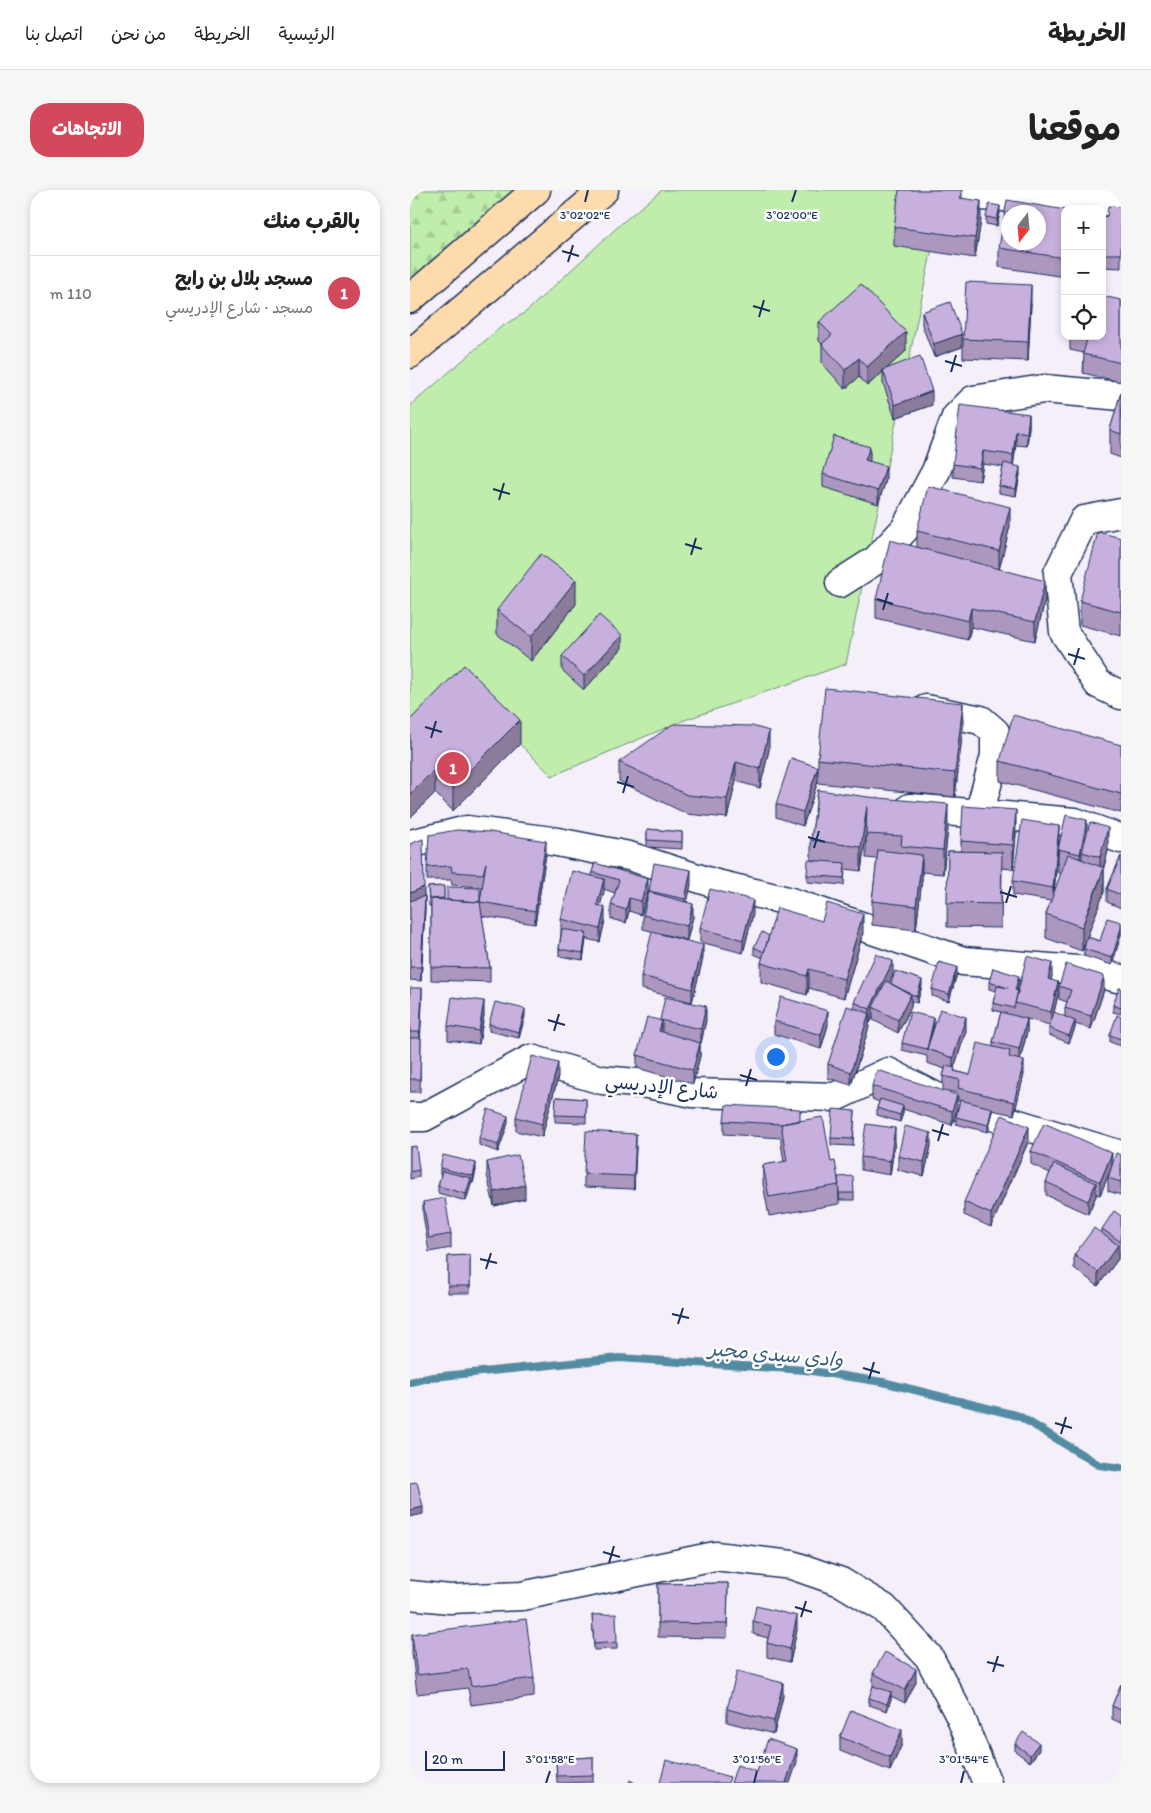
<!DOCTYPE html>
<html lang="ar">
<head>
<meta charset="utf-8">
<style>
  body { margin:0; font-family:Itim,"Playpen Sans Arabic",sans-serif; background:#f6f6f6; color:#222; direction:rtl }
  .controls { position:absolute; right:15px; top:15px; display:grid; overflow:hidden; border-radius:10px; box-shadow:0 2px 8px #0003 }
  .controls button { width:45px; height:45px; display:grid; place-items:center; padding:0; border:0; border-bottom:1px solid #e0e0e0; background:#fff; color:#222; font:25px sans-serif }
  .compass { position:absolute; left:591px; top:15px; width:45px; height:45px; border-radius:50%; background:#fff; box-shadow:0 2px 8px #0003; rotate:196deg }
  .scale { position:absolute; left:15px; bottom:12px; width:80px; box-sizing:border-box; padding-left:5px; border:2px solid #1b2f5e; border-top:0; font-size:14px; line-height:18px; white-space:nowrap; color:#1b2f5e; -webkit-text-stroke:4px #fff; paint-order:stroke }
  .you { position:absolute; left:365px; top:866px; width:18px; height:18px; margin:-12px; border:4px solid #fff; border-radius:50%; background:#1a73e8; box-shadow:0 0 0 8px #1a73e833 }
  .badge { display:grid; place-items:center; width:32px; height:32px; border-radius:50%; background:#d1495b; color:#fff; font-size:16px; font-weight:700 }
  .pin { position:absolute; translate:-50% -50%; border:2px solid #fff; box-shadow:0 1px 5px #0006 }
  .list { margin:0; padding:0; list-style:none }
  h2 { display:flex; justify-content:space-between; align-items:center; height:65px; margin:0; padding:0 20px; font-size:21px }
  h2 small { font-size:16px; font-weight:400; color:#767676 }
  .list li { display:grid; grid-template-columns:32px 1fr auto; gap:15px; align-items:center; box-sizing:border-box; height:75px; padding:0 20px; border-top:1px solid #e0e0e0 }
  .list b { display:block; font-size:19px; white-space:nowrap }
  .list p { margin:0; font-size:16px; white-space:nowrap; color:#767676 }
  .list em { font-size:16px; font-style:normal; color:#767676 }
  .icon { flex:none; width:28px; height:28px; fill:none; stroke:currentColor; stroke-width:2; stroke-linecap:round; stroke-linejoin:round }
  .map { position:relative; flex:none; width:711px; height:1593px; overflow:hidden; direction:ltr; border-radius:20px }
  header { display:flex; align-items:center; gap:30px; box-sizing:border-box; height:70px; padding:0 25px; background:#fff; border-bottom:1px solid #e0e0e0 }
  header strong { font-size:24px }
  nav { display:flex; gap:28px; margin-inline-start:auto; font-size:18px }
  .intro { display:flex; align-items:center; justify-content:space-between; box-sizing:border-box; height:120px; padding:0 30px }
  h1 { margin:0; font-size:35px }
  .button { padding:12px 22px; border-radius:20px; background:#d1495b; color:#fff; font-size:18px; font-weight:700 }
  main { display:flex; gap:30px; padding:0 30px }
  aside { flex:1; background:#fff; border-radius:20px; box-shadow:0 2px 8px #0003 }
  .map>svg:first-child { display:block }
</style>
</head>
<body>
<header>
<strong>الخريطة</strong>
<nav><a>الرئيسية</a><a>الخريطة</a><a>من نحن</a><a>اتصل بنا</a></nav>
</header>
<div class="intro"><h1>موقعنا</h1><a class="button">الاتجاهات</a></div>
<main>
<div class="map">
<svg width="711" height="1593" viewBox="0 0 711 1593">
  <defs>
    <pattern id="forest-firs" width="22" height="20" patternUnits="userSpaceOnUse" patternTransform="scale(1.25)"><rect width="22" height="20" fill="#c0edab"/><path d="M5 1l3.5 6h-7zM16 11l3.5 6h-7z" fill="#a4cc96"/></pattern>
  </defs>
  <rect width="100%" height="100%" fill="#f4eff8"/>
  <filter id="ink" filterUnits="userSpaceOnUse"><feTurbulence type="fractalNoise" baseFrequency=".02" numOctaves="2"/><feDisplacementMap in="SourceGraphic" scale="10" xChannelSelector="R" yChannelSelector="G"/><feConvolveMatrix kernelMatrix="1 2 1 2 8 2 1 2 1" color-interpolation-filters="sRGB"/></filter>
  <g filter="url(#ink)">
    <path fill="#c0edab" stroke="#6e8e84" d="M252 0H534L436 474 272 531 142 586 54 499 0 554V216L91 137 116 122 213 32Z"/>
    <path fill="url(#forest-firs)" stroke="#6e8e84" d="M0 0H107L0 92Z"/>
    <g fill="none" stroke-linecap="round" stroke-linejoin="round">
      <path stroke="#538ca2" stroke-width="8" d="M0 1192 23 1187 209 1168 395 1180 473 1192 609 1226 689 1275 711 1278"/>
      <g stroke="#1b2f5e" stroke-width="31">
        <path id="minor" d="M546 5 711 12
          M711 323 674 330 648 383 654 442 688 494 711 505
          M430 393 466 370 495 339 526 281 546 227 563 210 634 199 711 206
          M516 519 571 530 585 542V566L569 624
          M500 618 665 632 711 649
          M0 654 57 640 142 651 219 666 303 693 378 711 553 771 680 781 711 789
          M0 927H14L121 869 192 890 238 894 283 903 425 907 478 882 536 912 711 965
          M0 1405 40 1409 112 1406 305 1366 382 1375 431 1392 474 1418 519 1467 550 1526 577 1593"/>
      </g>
      <g stroke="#1b2f5e" stroke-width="31">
        <path id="highway" d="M0 109 126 0
          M0 164 194 0"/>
      </g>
      <use href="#minor" stroke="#fff" stroke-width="28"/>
      <use href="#highway" stroke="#fedbac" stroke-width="28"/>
    </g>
    <path fill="#ac97bf" stroke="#1b2f5e" d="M552 0V8L571 30 565 68 484 56V37Z
      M711 17V78L692 77V27L697 26Z
      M655 20V87L589 77V58Z
      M590 23 587 36 576 34V27Z
      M711 110V192L673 183 674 163 660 160V146H692Z
      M621 114 618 171 553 168V149Z
      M512 122 552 157 524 167 512 135Z
      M409 132 496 161 477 178 522 215 485 228 473 193V182L457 196 449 187 435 199 412 173V154L409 151Z
      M711 202V268L700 264V240Z
      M619 224V237L617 256 606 255 603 275 610 284 606 306 589 303V296L593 277 573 274 570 291 543 287V274Z
      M460 270 459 271 476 290 468 314 413 297V284Z
      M600 336 589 379 635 410 625 451 561 437 558 450 466 428V409L507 357V341Z
      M711 348V446L670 435V411Z
      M166 414 121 471 87 444V420Z
      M212 458 174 500 152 480V466Z
      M0 530 110 554 43 621 25 603 0 628Z
      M553 537 545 607 408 593V591L393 636 366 627V614L408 577V569Z
      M711 555V623L590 591V571Z
      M359 560 350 598 326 591 317 628 277 624 209 591V572Z
      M408 600 538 638 533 684 512 682V689L506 740 462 735V711L467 669 456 668V645L451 681 435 679 434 695 397 692V685L401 670V650Z
      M237 639 272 642V659L237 657Z
      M677 642 698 661 694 677V702L677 747 690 751 711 732V745L702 775 674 766V759L676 750 672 761 636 748V724L641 711 603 705V691L649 650 644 703 651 684 648 683V659Z
      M606 644 603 679 592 678 591 738 537 737 538 661H551V651Z
      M0 654 14 706 15 719 11 791 0 790Z
      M136 664 125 734 72 726 80 778V792L21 790V716H19L18 697 34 696V710H70L72 697 42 695 41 690H17V677Z
      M711 666V718L697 712V699Z
      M185 673 238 702 231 725 219 721 216 733 201 729V715L205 703 194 699 190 716 195 730 190 752 176 749 173 770 149 766V759L151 743V729L182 686V682Z
      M281 694 277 712 283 727 277 750 233 739V725L239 701Z
      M343 724 333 763 290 752V738Z
      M453 743 434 808 399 798 397 805 351 792V773L353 768 344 764V757L359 746Z
      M293 768 282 812 231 799V786Z
      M547 784 539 811 522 806V799Z
      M483 785 479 792 481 794 512 796 507 813 501 811V817L488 843 463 830V827L460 833 459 832V837L441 895 418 888V874L444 818V812Z
      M642 786 641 790 648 805 643 826 655 827V818L657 812 649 809V796L694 800 681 839 665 834V838L659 853 639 845V838L640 835 617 829V842L610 870 614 884 604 925 582 920V925L578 942 546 934V927L550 912 548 911V903L533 900V886L535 879 517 873V866L492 860V853L524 835 523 842 556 841 544 878 545 881 560 885 583 857V852L591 822 583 820V813L586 801 579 799V792L609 793 607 800 608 801Z
      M0 798 12 812 10 848H11L10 902H0Z
      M711 798V824L703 822V815Z
      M74 825 69 854 38 850V836Z
      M115 826 109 848 79 841V834Z
      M711 827V856L700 852V845Z
      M250 830H296L291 853H290V866L283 894 227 878V865Z
      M364 831 418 835 411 859 364 844Z
      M148 887 132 947 106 941V927Z
      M462 896 547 918 542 935 493 919V923L490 932 467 925V918L469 912 462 909Z
      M146 907 176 909V933L145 932Z
      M445 921 443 956 421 955V948Z
      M390 930 421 972 428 994 444 1003V1010H429V998V1014L359 1026 353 994V975L374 972 371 953V948L314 944V931Z
      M98 933 88 962 69 955V948Z
      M619 950 581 1037 554 1025V1012Z
      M485 952 480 985 451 980V967Z
      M521 956 514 986 488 980V966Z
      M0 957 9 980V987L0 989Z
      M226 957 224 999 174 997V984Z
      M621 961 702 975 711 965V1005L698 1001V988L700 981 690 1005 686 1004V1006L678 1024 636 1005V992L640 983 621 974Z
      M77 972 115 1009 84 1016 77 985Z
      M30 978 66 980 63 993H61L56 1011 28 1003V996L31 986 30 985Z
      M13 1012 41 1044V1058L19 1062 13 1025Z
      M711 1026V1065L708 1063V1069L688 1096 664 1078V1065L692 1044V1039Z
      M60 1065V1103H38V1066Z
      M318 1393 317 1448 248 1447V1394Z
      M182 1425 207 1452V1459L184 1460Z
      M343 1431 387 1440 380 1472 357 1467V1453L358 1448 343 1444Z
      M2 1444 124 1488V1507L61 1515 58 1498 7 1504 2 1463Z
      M463 1483 506 1492 495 1513 481 1506V1509L477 1521 459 1515V1508L463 1497Z
      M711 1494V1533L702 1529V1516Z
      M373 1506 364 1544 317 1532V1519Z
      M430 1547 492 1554 480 1581 430 1561Z
      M605 1554 629 1560 620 1572 605 1561Z
      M183 1567V1592L147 1593 146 1569Z"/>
    <path fill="#8c7b9b" stroke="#1b2f5e" d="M571 11V30L565 68V48Z
      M590 16V23L587 36V29Z
      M621 95V114L618 171V152Z
      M496 142V161L473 182V180V182L457 196V177Z
      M552 144V157L524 167V154Z
      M449 168V187L435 199V180Z
      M522 201V215L485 228V215Z
      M619 224V237L617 256V243Z
      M606 241V255L603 278V265Z
      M460 257V270L455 283V270Z
      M573 261V274L570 291V278Z
      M476 276V290L468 314V301Z
      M610 277V284L606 306V299Z
      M600 317V336L589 380V361Z
      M166 390V414L121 471V447Z
      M635 391V410L625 451V432Z
      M561 418V437L558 450V431Z
      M212 445V458L174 500V486Z
      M553 513V537L545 607V583Z
      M110 530V554L43 621V597Z
      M359 541V560L350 598V579Z
      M326 572V591L317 628V609Z
      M408 578V591L393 636V622Z
      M25 579V603L0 628V604Z
      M538 614V638L533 684V660Z
      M457 616V640L451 681V657Z
      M606 620V644L603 679V655Z
      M677 630V654L672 662V677L670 688V664Z
      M649 636V650L643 711V698Z
      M698 638V661L691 685 694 678V702L672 761V737L690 690V667Z
      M136 651V664L125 734V721Z
      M512 665V689L506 740V716Z
      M281 680V694L275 723V709Z
      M194 689V702L187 728V715Z
      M238 689V702L231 725V711Z
      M14 697V711L0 716V703Z
      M15 706V719L11 791V777Z
      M219 708V721L216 733V720Z
      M343 710V724L333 763V750Z
      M283 714V727L277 750V736Z
      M195 717V730L190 752V739Z
      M453 724V743L434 808V789Z
      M711 738V745L702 775V768Z
      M176 743V750L173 770V763Z
      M293 755V768L282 812V799Z
      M483 771V785L467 819 463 817V827L460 833V819Z
      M642 773V786L638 803V789Z
      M547 777V784L539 811V804Z
      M399 779V798L397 805V786Z
      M609 786V793L605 807V800Z
      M694 786V800L681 839V826Z
      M512 790V796L507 813V806Z
      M648 792V805L641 835V822Z
      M12 798V812L10 856V842Z
      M501 804V817L488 843V830Z
      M74 811V825L69 854V841Z
      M296 816V830L291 853V839Z
      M115 819V826L109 848V842Z
      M418 821V835L411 859V845Z
      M459 823V837L441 895V882Z
      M556 827V841L543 881V868Z
      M524 828V835L518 860 517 859Z
      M617 829V842L609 873V859Z
      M252 831V844L249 841Z
      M665 831V838L659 853V846Z
      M290 853V866L283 894V880Z
      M614 871V884L604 925V912Z
      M148 873V887L132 947V934Z
      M547 905V918L542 935V921Z
      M493 916V923L490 932V925Z
      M582 918V925L578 942V935Z
      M98 926V933L88 962V955Z
      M619 937V950L581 1037V1024Z
      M485 938V952L480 985V971Z
      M521 943V956L514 986V972Z
      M226 944V957L224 999V986Z
      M702 963V977L690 1005V992Z
      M66 973V980L63 993V986Z
      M61 988V995L56 1011V1004Z
      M686 993V1006L678 1024V1011Z
      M115 995V1009L84 1016V1002Z
      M708 1055V1069L688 1096V1082Z
      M13 1317V1324L0 1327V1320Z
      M387 1426V1440L380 1472V1459Z
      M506 1479V1492L495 1513V1500Z
      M373 1493V1506L364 1544V1531Z
      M481 1502V1509L477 1521V1514Z
      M492 1540V1554L480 1581V1567Z
      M629 1553V1560L620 1572V1565Z
      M387 1559V1572L380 1593H376Z"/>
    <path fill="#c8b0de" stroke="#1b2f5e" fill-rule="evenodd" d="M489 0H552L550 8 571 11 565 48 484 37Z
      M597 10 655 20V68L589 58ZM598 22H628V52H598Z
      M579 14 590 16 587 29 576 27Z
      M698 16 711 17V64H692V27L697 26Z
      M556 92 621 95 618 152 553 149Z
      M451 94 496 142 457 177 449 168 435 180 412 154 422 145 409 132Z
      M692 106 711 110V173L673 164 678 146H692Z
      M540 112 552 144 524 154 512 122Z
      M510 166 522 201 485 215 473 180Z
      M711 202V244L700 240Z
      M550 215 619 224 617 243 606 241 603 265 573 261 570 278 543 274Z
      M424 246 460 257 455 270 476 276 468 301 413 284Z
      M594 273 610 277 606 299 589 296Z
      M518 296 600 317 589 361 507 341Z
      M688 342 711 348V422L670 411Z
      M480 350 635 391 625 432 561 418 558 431 466 409Z
      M131 364 166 390 121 447 87 420Z
      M189 425 212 445 174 486 152 466Z
      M54 475 110 530 43 597 25 579 0 604V530Z
      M415 498 553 513 545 583 408 569Z
      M603 525 711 555V604L590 571Z
      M263 534 342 536 359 541 350 579 326 572 317 609 277 605 209 572Z
      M381 568 408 577 393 622 366 614Z
      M408 600 458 607 538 614 533 660 491 656 492 646 456 644 457 616 451 657 401 650Z
      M553 616 606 620 603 655 551 651Z
      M656 625 677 630 670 664 648 659Z
      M612 630 649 636 643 698 603 691Z
      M680 632 698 638 690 667 672 662Z
      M237 639 272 642V652L237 650Z
      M47 640 80 642 136 651 125 721 70 712 76 673 73 684 42 682 41 676 17 677 19 645Z
      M13 649 14 697 0 703V654Z
      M468 660 512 665 506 716 462 711Z
      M538 661 592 662 591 714 537 713Z
      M658 664 694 678 672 737 636 724Z
      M711 666V705L697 699Z
      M398 670 435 673 434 688 397 685Z
      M185 673 238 689 231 711 219 708 216 720 201 715 209 690 182 682Z
      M244 673 281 680 275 709 239 701Z
      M162 681 194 689 187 715 195 717 190 739 151 729Z
      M34 696V708L19 709 18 697Z
      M37 697 70 698V712L37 710Z
      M300 699 343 710 333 750 290 738Z
      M239 702 283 714 277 736 233 725Z
      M15 706 11 777H0V711Z
      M21 709 70 712 80 778 21 777Z
      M417 713 453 724 434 789 399 779 397 786 351 773 367 718 412 731Z
      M697 728 711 732V738L702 768 674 759 677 747 690 751Z
      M152 739 176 743 173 763 149 759Z
      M242 742 293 755 282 799 231 786Z
      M352 742 359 746 354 762 344 757Z
      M466 764 483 771 460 819 444 812Z
      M617 766 642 773 638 789 648 792 641 822 605 813Z
      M529 772 547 777 539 804 522 799Z
      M656 774 694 786 681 826 655 818 661 800 649 796Z
      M583 778 609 786 605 800 608 801 604 818 583 813 587 796 598 798 579 792Z
      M485 781 512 790 507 806 500 804 481 794Z
      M476 791 501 804 488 830 463 817Z
      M0 798H12L10 842H0Z
      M709 798H711V818L703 815Z
      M42 807 74 811 69 841 38 836Z
      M255 807 296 816 291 839 250 830Z
      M371 807 418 821 411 845 364 831Z
      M85 812 115 819 109 842 79 834Z
      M437 816 459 823 441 882 418 874Z
      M530 819 556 827 543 868 517 859Z
      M500 822 524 828 517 859 492 853Z
      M591 822 617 829 609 859 583 852Z
      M644 822 665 831 659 846 639 838Z
      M707 825 711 827V849L700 845Z
      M237 827 252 831 249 841 290 853 283 880 227 865Z
      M0 848H11L10 889H0Z
      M568 853 600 861 599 867 614 871 604 912 548 898 550 890 533 886 536 876 545 878 544 881 560 885Z
      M122 866 148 873 132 934 106 927Z
      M467 880 547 905 542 921 462 896Z
      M146 907 176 909V926L145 925Z
      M470 909 493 916 490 925 467 918Z
      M550 910 582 918 578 935 546 927Z
      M316 915 390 919V930L371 934 314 931Z
      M78 919 98 926 88 955 69 948Z
      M423 919 445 921 443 949 421 948Z
      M592 925 619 937 581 1024 554 1012Z
      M413 927 421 972 425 971 429 995 359 1007 353 975 377 971 371 934Z
      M634 933 702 963 690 992 621 961Z
      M456 934 485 938 480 971 451 967Z
      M495 936 521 943 514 972 488 966Z
      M176 941 226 944 224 986 174 984Z
      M6 956 9 980 0 982V957Z
      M706 963 711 965V992L698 988Z
      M33 965 66 973 63 986 30 978Z
      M108 965 115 995 84 1002 77 972Z
      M644 974 686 993 678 1011 636 992Z
      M32 981 61 988 56 1004 28 996Z
      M443 986 444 1003H429L428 987Z
      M35 1008 41 1044 19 1048 13 1012Z
      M704 1021 711 1026V1052L692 1039Z
      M684 1038 708 1055 688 1082 664 1065Z
      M60 1065V1096H38V1066Z
      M7 1292 13 1317 0 1320V1293Z
      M318 1393 317 1434 248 1433V1394Z
      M346 1416 387 1426 380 1459 357 1453 361 1436 343 1431Z
      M206 1424 207 1452 184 1454 182 1425Z
      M116 1429 124 1488 61 1496 58 1479 7 1485 2 1444Z
      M475 1462 506 1479 495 1500 463 1483Z
      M327 1481 373 1493 364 1531 317 1519Z
      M711 1494V1520L702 1516Z
      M463 1496 481 1502 477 1514 459 1508Z
      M441 1520 492 1540 480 1567 430 1547Z
      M613 1542 629 1553 620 1565 605 1554Z
      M358 1549 387 1559 376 1593H321L327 1575 347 1582Z
      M183 1567V1585L147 1586 146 1569Z
      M256 1570 320 1587 318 1593H250Z
      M220 1590 225 1593H219Z"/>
  </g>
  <path fill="none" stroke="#1b2f5e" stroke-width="2" d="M175 12 178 0M382 12 386 0M152 61 169 66M158 72 163 55M343 116 360 121M349 127 354 110M535 171 552 176M541 182 546 165M83 299 100 304M89 310 94 293M275 354 292 359M281 365 286 348M467 409 483 414M473 420 478 403M658 464 675 469M664 475 669 458M15 537 32 542M21 548 26 531M207 592 224 597M213 603 218 586M398 647 415 652M404 658 409 641M590 702 607 707M596 713 601 696M138 830 155 835M144 841 149 824M330 885 347 890M336 896 341 879M522 940 539 945M528 951 533 934M70 1069 87 1073M76 1079 81 1063M262 1124 279 1128M268 1134 273 1118M453 1178 470 1183M459 1189 464 1172M645 1233 662 1238M651 1244 656 1227M193 1362 210 1367M199 1373 204 1356M385 1417 402 1422M391 1427 396 1411M577 1472 594 1476M583 1482 588 1466M136 1593 140 1581M344 1593 347 1581M551 1593 554 1581"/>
  <g text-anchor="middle" stroke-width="5" stroke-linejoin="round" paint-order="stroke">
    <g font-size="19" fill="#1b2f5e" stroke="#fff">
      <text transform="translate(252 896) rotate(6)" y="7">شارع الإدريسي</text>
    </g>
    <g font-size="20" font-style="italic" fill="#375e80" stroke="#fff">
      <text transform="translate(366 1164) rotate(5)" y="7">وادي سيدي مجبر</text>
    </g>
  </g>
  <g font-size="12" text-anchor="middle" fill="#1b2f5e" stroke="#fff" stroke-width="5" stroke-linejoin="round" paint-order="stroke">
    <text x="175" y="29">3°02'02"E</text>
    <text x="382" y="29">3°02'00"E</text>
    <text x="140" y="1573">3°01'58"E</text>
    <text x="347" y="1573">3°01'56"E</text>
    <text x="554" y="1573">3°01'54"E</text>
  </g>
</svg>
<div class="controls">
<button>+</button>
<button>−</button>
<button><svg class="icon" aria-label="locate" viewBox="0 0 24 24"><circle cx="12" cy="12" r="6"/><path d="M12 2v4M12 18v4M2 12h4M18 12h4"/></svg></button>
</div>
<svg class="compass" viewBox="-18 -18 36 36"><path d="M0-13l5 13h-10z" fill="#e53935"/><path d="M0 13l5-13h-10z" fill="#767676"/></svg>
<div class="scale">20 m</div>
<div class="you"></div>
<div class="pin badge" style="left:43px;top:578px">1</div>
</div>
<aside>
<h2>بالقرب منك<small></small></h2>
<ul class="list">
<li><span class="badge">1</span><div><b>مسجد بلال بن رابح</b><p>مسجد · شارع الإدريسي</p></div><em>110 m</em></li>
</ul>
</aside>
</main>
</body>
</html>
